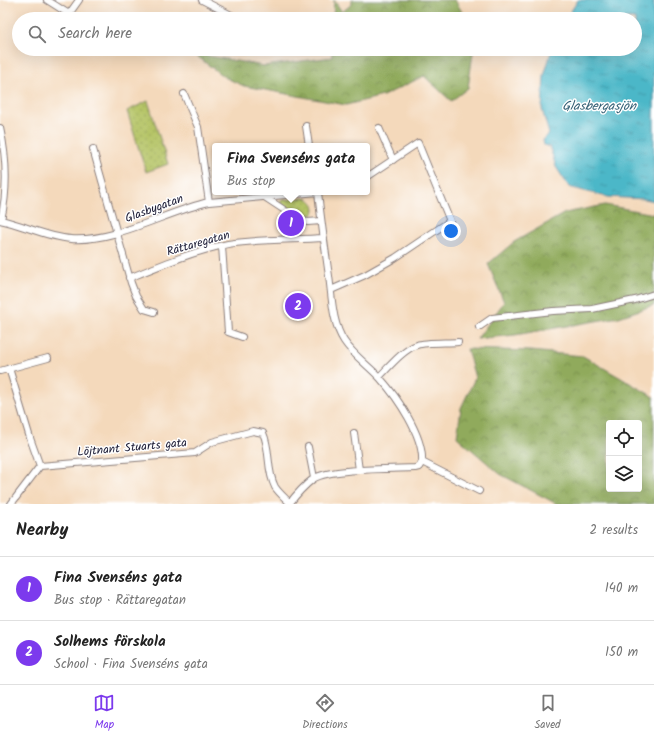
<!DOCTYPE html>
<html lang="en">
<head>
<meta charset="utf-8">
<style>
  body { margin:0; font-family:Kalam,sans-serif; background:#f2f2f2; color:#222 }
  .controls { position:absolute; right:12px; bottom:12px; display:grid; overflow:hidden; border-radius:4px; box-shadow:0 4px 16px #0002 }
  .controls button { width:36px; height:36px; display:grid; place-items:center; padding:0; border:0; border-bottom:1px solid #e0e0e0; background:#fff; color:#222; font:20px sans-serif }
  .you { position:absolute; left:451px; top:231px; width:14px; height:14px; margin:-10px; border:3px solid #fff; border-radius:50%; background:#1a73e8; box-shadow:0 0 0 6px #1a73e833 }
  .badge { display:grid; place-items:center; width:26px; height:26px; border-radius:50%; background:#7c3aed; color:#fff; font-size:13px; font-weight:700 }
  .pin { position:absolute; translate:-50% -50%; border:2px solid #fff; box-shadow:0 1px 4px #0006 }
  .popup { position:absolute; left:212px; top:143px; width:158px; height:52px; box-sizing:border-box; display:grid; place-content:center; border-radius:4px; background:#fff; filter:drop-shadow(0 1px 3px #0005); font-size:13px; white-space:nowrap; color:#767676 }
  .popup b { font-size:15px; color:#222 }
  .popup::after { content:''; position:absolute; left:50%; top:100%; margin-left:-8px; border:8px solid transparent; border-top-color:#fff }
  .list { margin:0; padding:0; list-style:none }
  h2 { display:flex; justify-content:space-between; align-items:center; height:52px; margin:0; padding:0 16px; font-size:17px }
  h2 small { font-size:13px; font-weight:400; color:#767676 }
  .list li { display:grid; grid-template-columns:26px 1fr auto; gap:12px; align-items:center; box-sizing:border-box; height:64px; padding:0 16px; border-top:1px solid #e0e0e0 }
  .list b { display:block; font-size:15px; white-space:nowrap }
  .list p { margin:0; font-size:13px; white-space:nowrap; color:#767676 }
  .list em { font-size:13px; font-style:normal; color:#767676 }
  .icon { flex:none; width:22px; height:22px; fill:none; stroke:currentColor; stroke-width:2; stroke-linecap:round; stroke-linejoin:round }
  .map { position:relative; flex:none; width:654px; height:504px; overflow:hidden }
  .search { position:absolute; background:#fff; box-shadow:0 4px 16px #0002; left:12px; right:12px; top:12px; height:44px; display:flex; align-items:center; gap:10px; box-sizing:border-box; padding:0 14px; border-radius:22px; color:#767676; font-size:15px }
  .sheet { height:180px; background:#fff }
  nav { display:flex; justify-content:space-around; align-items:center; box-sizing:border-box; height:56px; border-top:1px solid #e0e0e0; background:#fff; font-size:11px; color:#767676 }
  nav a { display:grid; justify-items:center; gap:2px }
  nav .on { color:#7c3aed }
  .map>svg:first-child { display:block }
</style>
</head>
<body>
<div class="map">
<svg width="654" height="504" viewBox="0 0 654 504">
  <defs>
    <pattern id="green-dots" width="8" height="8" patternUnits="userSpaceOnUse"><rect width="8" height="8" fill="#b5c466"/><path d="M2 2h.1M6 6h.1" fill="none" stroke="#9ba859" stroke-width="1.8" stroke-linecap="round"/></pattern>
    <pattern id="forest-crowns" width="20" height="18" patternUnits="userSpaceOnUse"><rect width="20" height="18" fill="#90aa5b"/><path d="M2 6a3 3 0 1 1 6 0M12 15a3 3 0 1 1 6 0" fill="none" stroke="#758a4c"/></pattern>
    <pattern id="water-ripples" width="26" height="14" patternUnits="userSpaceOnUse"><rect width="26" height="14" fill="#4bb7c8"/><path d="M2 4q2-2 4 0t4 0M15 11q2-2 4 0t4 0" fill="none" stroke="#3e94a4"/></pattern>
  </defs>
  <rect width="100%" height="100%" fill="#fff"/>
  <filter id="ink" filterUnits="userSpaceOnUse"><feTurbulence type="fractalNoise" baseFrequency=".025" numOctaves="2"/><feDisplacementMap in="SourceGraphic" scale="8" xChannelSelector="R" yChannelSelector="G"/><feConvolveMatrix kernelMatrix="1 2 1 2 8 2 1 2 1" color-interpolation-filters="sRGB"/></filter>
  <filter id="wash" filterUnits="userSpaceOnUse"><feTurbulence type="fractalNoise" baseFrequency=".012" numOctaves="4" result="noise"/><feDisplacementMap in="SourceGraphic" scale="16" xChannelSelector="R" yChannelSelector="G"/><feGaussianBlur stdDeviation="0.9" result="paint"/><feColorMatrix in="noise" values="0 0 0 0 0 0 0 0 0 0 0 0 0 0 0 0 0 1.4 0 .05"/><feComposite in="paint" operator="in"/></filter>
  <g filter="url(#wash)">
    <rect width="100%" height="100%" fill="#f4d9bb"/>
    <path fill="url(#green-dots)" stroke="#6c7350" d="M148 101 168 164 146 172 127 111Z
      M305 198C312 200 314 203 315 210 314 213 312 216 309 217 302 219 285 207 280 202L282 200Z"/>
    <path fill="url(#forest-crowns)" stroke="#59664b" fill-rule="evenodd" d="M334 0 342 12 352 4V0H455L466 19H333Z
      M188 49H193L209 56 264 66 332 57V49H472L473 53 468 88 451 101 424 76 383 96 346 105 244 86 224 77Z
      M605 205 654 214V305L619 317 515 335 477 339 504 302 488 264 514 242 565 213Z
      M467 349 531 351 583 356 654 397V504H557L500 474 457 437 461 408 475 378ZM609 423H639V489H609Z"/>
    <path fill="url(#water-ripples)" stroke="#366c82" d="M578 0H654V201L645 199 607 197 569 187 556 167 550 147 544 145 543 140 549 134 542 109 544 76 552 49H635V19H566Z"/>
  </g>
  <g filter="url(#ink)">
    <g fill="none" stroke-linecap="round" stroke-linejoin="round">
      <g stroke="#8b7e7b" stroke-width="8">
        <path id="minor" d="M47 0 69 14 79 0
          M202 0 239 19
          M184 94 198 127 209 202
          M306 126 309 146
          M0 128C7 159 8 189 1 220
          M379 128 393 160
          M93 149 131 283 136 296 144 309 154 312
          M318 192C321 220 325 248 329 276 332 297 332 323 344 341 353 355 368 365 380 378 397 397 424 436 422 462
          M263 196 301 221 308 222 321 221
          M0 220C24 225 46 237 71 239 116 242 165 212 209 202L318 192
          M222 246 228 332 242 337
          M129 278C161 265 194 251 228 244 259 239 292 240 324 238
          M331 290 365 275 395 258 450 221 418 143 367 177
          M479 327 492 318 553 311 592 309 635 300 654 294
          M9 368 30 438 40 466
          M0 371 48 358
          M379 377C389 367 404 349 417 345 426 342 448 343 458 342
          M354 433 359 470
          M308 447 314 478
          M422 462 479 491
          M11 504 40 466 195 453 212 442 253 431 263 433C271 450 266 470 275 487 279 493 285 498 290 503
          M289 504C296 495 304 486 313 479 330 468 393 469 415 468L419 467 422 462"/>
      </g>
      <use href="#minor" stroke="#fff" stroke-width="6"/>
    </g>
  </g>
  <g text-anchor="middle" stroke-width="3" stroke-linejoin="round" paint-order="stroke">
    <g font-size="12" fill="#22223b" stroke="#fff">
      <text transform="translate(154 208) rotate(-20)" y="4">Glasbygatan</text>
      <text transform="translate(198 243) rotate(-16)" y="4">Rättaregatan</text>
      <text transform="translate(132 447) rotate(-5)" y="4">Löjtnant Stuarts gata</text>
    </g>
    <g font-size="13" font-style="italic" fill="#325e73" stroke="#fff">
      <text x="599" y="110">Glasbergasjön</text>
    </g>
  </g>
</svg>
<div class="controls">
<button><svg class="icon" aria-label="locate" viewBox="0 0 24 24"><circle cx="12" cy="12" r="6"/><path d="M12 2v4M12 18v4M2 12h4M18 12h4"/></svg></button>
<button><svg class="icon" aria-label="layers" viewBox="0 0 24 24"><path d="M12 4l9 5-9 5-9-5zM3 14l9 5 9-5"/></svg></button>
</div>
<div class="you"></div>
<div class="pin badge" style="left:291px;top:223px">1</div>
<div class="popup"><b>Fina Svenséns gata</b>Bus stop</div>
<div class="pin badge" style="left:298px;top:306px">2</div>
<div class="search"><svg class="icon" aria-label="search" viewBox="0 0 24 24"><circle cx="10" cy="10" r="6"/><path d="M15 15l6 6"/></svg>Search here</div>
</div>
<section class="sheet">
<h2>Nearby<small>2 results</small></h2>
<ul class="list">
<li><span class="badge">1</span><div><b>Fina Svenséns gata</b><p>Bus stop · Rättaregatan</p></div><em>140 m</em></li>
<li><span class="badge">2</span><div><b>Solhems förskola</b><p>School · Fina Svenséns gata</p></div><em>150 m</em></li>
</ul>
</section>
<nav>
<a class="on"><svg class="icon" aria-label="map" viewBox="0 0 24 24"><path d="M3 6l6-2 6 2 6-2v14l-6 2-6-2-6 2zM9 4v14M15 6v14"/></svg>Map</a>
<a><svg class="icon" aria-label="directions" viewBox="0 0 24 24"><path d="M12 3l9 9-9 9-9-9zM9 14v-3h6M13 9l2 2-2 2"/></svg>Directions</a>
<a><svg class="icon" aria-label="saved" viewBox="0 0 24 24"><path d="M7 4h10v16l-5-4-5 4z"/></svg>Saved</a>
</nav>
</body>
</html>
